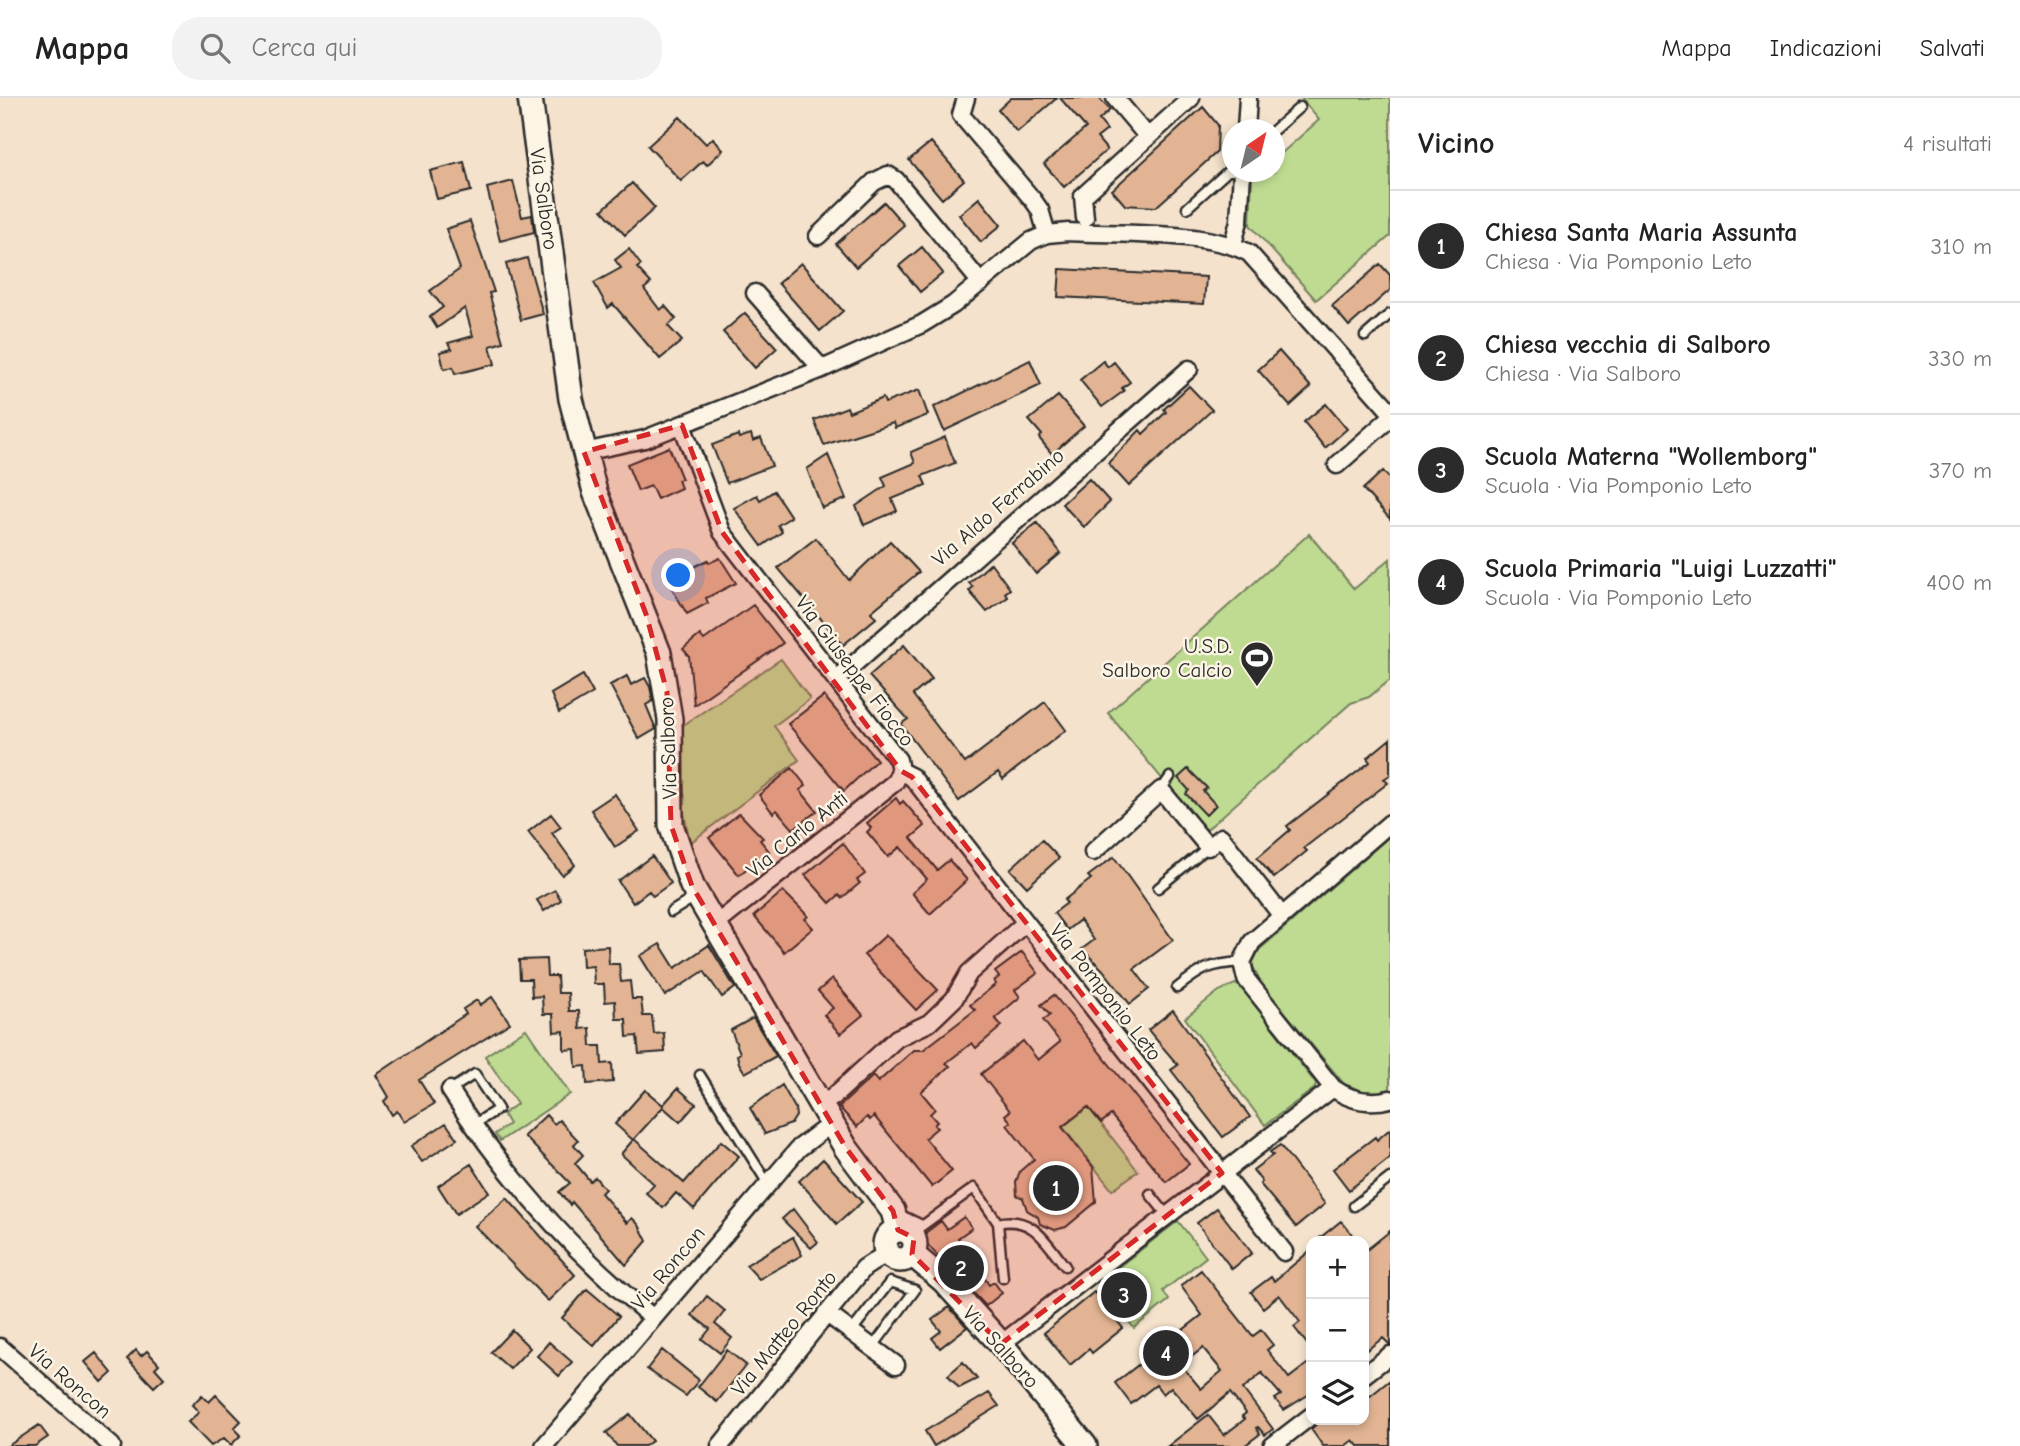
<!DOCTYPE html>
<html lang="it">
<head>
<meta charset="utf-8">
<style>
  body { margin:0; font-family:"Comic Neue",sans-serif; background:#f2f2f2; color:#222 }
  .controls { position:absolute; right:21px; bottom:21px; display:grid; overflow:hidden; border-radius:14px; box-shadow:0 4px 10px #0003 }
  .controls button { width:63px; height:63px; display:grid; place-items:center; padding:0; border:0; border-bottom:2px solid #e0e0e0; background:#fff; color:#222; font:35px sans-serif }
  .compass { position:absolute; left:1222px; top:21px; width:63px; height:63px; border-radius:50%; background:#fff; box-shadow:0 4px 10px #0003; rotate:35deg }
  .you { position:absolute; left:679px; top:478px; width:24px; height:24px; margin:-18px; border:5px solid #fff; border-radius:50%; background:#1a73e8; box-shadow:0 0 0 10px #1a73e833 }
  .badge { display:grid; place-items:center; width:46px; height:46px; border-radius:50%; background:#2b2b2b; color:#fff; font-size:23px; font-weight:700 }
  .pin { position:absolute; translate:-50% -50%; border:4px solid #fff; box-shadow:0 2px 7px #0006 }
  .list { margin:0; padding:0; list-style:none }
  h2 { display:flex; justify-content:space-between; align-items:center; height:91px; margin:0; padding:0 28px; font-size:30px }
  h2 small { font-size:23px; font-weight:400; color:#767676 }
  .list li { display:grid; grid-template-columns:46px 1fr auto; gap:21px; align-items:center; box-sizing:border-box; height:112px; padding:0 28px; border-top:2px solid #e0e0e0 }
  .list b { display:block; font-size:26px; white-space:nowrap }
  .list p { margin:0; font-size:23px; white-space:nowrap; color:#767676 }
  .list em { font-size:23px; font-style:normal; color:#767676 }
  .icon { flex:none; width:38px; height:38px; fill:none; stroke:currentColor; stroke-width:2; stroke-linecap:round; stroke-linejoin:round }
  .map { position:relative; flex:none; width:1390px; height:1348px; overflow:hidden }
  header { display:flex; align-items:center; gap:42px; box-sizing:border-box; height:98px; padding:0 35px; background:#fff; border-bottom:2px solid #e0e0e0 }
  header strong { font-size:33px }
  nav { display:flex; gap:38px; margin-inline-start:auto; font-size:24px }
  .search { width:490px; height:63px; background:#f2f2f2; display:flex; align-items:center; gap:18px; box-sizing:border-box; padding:0 24px; border-radius:28px; color:#767676; font-size:26px }
  main { display:flex }
  aside { flex:1; background:#fff }
  .map>svg:first-child { display:block }
</style>
</head>
<body>
<header>
<strong>Mappa</strong>
<div class="search"><svg class="icon" aria-label="search" viewBox="0 0 24 24"><circle cx="10" cy="10" r="6"/><path d="M15 15l6 6"/></svg>Cerca qui</div>
<nav><a>Mappa</a><a>Indicazioni</a><a>Salvati</a></nav>
</header>
<main>
<div class="map">
<svg width="1390" height="1348" viewBox="0 0 1390 1348">
  <rect width="100%" height="100%" fill="#f4e2cc"/>
  <filter id="ink" filterUnits="userSpaceOnUse"><feTurbulence type="fractalNoise" baseFrequency=".0143" numOctaves="2"/><feDisplacementMap in="SourceGraphic" scale="14" xChannelSelector="R" yChannelSelector="G"/><feConvolveMatrix kernelMatrix="1 2 1 2 8 2 1 2 1" color-interpolation-filters="sRGB"/></filter>
  <g filter="url(#ink)">
    <path fill="#bfdb92" stroke="#75835e" stroke-width="2" d="M1301 0H1388L1390 3V138L1316 202 1250 127 1252 80 1260 74H1274L1275 61 1319 22Z
      M1309 436 1354 491 1390 461V582L1369 599 1351 605 1205 733 1108 615Z
      M781 561 810 601 774 628 799 662 690 745 682 705H685L684 694 682 693V628Z
      M1390 738V991L1378 994 1363 993 1344 986 1260 884 1252 866 1259 852Z
      M1235 886 1241 889 1316 986 1315 990 1265 1027 1185 920 1219 893Z
      M526 931 570 996 500 1043 495 1036 509 1026 503 1016 517 1006 485 958Z
      M1088 1009 1138 1073 1112 1092 1063 1029Z
      M1178 1123 1206 1159 1163 1193 1169 1202 1134 1230 1098 1185Z"/>
    <path fill="#e2b493" stroke="#2b2b2b" stroke-width="2" fill-rule="evenodd" d="M1011 0H1057L1017 34 998 12Z
      M1060 0H1099L1110 12 1099 22 1107 32 1097 40 1107 52 1064 89 1044 66 1086 30Z
      M1203 9 1218 27 1217 54 1156 109 1125 107 1112 92Z
      M680 19 706 46 713 40 723 52 707 67 703 63 681 83 648 48Z
      M931 44 964 82 942 101 909 62Z
      M464 64 471 93 437 101 430 73Z
      M513 83 522 119 532 117 534 134 500 143 487 90Z
      M632 85 655 110 625 137 602 112Z
      M979 100 1001 127 981 144 959 117Z
      M884 104 904 127 856 169 836 146Z
      M470 123 494 194 489 195 503 244 490 248 495 266 455 276 453 269 444 271 440 254 452 251 448 245 473 238 465 210 437 230 430 219 443 209 430 193 460 171 446 131Z
      M922 149 943 175 920 194 899 168Z
      M629 151 641 167 637 170 651 185 644 191 660 212 665 208 676 221 668 228 682 243 660 261 613 206 608 210 594 185 621 170 615 162Z
      M527 160 543 216 521 222 506 166Z
      M801 165 843 213 820 233 778 185Z
      M1380 166 1390 177V192L1349 228 1332 208Z
      M1060 171 1206 179 1204 206 1058 199Z
      M745 215 777 250 755 270 723 234Z
      M1279 253 1311 289 1290 308 1258 272Z
      M1030 262 1041 287 944 333 934 309Z
      M1103 263 1108 269 1114 264 1130 284 1122 290 1124 293 1102 309 1080 282Z
      M1189 288 1212 312 1129 388 1108 365 1140 332 1143 336 1166 314 1164 311Z
      M919 292 928 317 895 330 893 325 824 347 814 322 847 309 849 314 883 300 885 305Z
      M1058 298 1084 328 1052 356 1039 340 1042 337 1029 322Z
      M1326 306 1347 331 1325 350 1304 324Z
      M751 336 753 343 761 340 772 368 727 385 712 347 738 337 739 340Z
      M945 339 955 365 922 378 926 387 892 401 897 413 864 427 856 408 886 388 882 379 915 365 911 354Z
      M669 349 682 381 678 382 681 390 657 401 651 388 638 393 627 366Z
      M828 357 846 401 822 410 807 371Z
      M1383 373 1390 381V421L1363 391Z
      M1089 381 1110 404 1084 429 1062 406Z
      M774 393 791 419 778 427 782 434 762 448 734 410 757 397 760 402Z
      M1037 425 1061 455 1036 476 1012 445Z
      M816 440 849 482 890 443 919 474 871 514 876 520 843 547 778 470Z
      M720 460 736 485 706 500 708 505 687 516 667 482 708 462 709 465Z
      M991 465 1010 491 1005 495 1008 499 987 514 969 493 973 489 969 485Z
      M753 507 783 545 694 607 689 558 683 551 700 537 704 542Z
      M904 547 932 581 913 597 965 665 1045 604 1066 632 1003 681 998 674 959 703 901 626 908 621 869 578Z
      M583 577 593 595 559 615 551 596Z
      M627 578 631 587 645 580 650 589 653 603 646 607 656 631 639 641 610 587Z
      M824 598 877 662 844 693 788 626Z
      M1390 641V677L1384 681 1388 685 1304 750 1307 753 1274 780 1257 760 1290 732 1287 728 1370 664 1367 660Z
      M792 670 806 688 800 692 817 713 793 731 777 712 773 715 759 697Z
      M1188 671 1207 690 1203 693 1216 707 1206 717 1186 696 1189 692 1178 680Z
      M615 696 639 733 615 749 591 712Z
      M896 700 900 706 903 703 925 728 911 740 937 772 949 762 967 782 930 816 912 795 927 781 900 749 888 759 867 734 871 730 867 725Z
      M739 715 763 740 760 742 769 753 739 777 709 740Z
      M551 716 561 729 552 735 575 767 562 777 528 734Z
      M1042 742 1059 760 1027 789 1010 771Z
      M843 745 865 776 857 782 860 785 842 800 839 797 830 805 805 777Z
      M652 758 671 785 653 798 649 793 633 805 618 783Z
      M1114 759 1173 842 1134 871 1149 891 1130 906 1103 872 1082 851 1094 842 1080 822 1067 832 1054 815 1067 805 1064 802 1091 781 1088 778Z
      M555 792 561 802 544 813 537 802Z
      M783 793 808 818 805 821 813 830 784 854 754 818Z
      M886 837 938 892 916 912 864 857Z
      M660 846 675 870 709 847 735 890 722 899 704 873 665 898 640 858Z
      M608 848 609 866H619L621 884 630 883 632 901H641L643 918H652L654 936 664 935 665 954 639 956 637 938 627 939 626 921H616L615 903 605 904 604 886H594L593 868 583 869 582 850Z
      M1022 854 1038 875 1015 892 1020 899 995 920 1002 928 976 950 972 945 946 965 950 968 921 994 935 1011 930 1016 937 1024 934 1027 937 1030 925 1040 952 1073 932 1089 874 1018 870 1022 867 1019 857 1029 839 1009 873 978 878 984 914 952H923L975 912 970 907 996 886 994 883 999 879 995 874Z
      M546 861 547 878H557L558 895H568L569 913H579L580 931 590 930 591 948H601L602 966 612 965 613 984 587 986 586 968 576 969 575 951 564 952V933L554 934 553 916H543L542 898 532 899 531 881H520L519 862Z
      M832 881 863 917 840 936 824 917 833 910 818 893Z
      M1054 897 1189 1066 1166 1084 1111 1017 1101 1025 1088 1009 1062 1029 1093 1069 1096 1104 1066 1129 1055 1132 1040 1126 1038 1119 1027 1112 1023 1100 1017 1097 1016 1084 1020 1073 1034 1061 1007 1027 1011 1024 1005 1017 1010 1013 981 976 1023 943 1038 962 1060 944 1043 922 1050 917 1041 907Z
      M492 899 510 925 419 982 434 1006 404 1024 397 1013 392 1017 384 1003 389 999 376 977 466 916 463 911 477 902 480 907Z
      M1173 912 1250 1019 1223 1039 1171 972 1178 967 1148 932Z
      M753 920 776 958 745 975 739 965 737 957 740 955 731 932Z
      M782 987 795 1010 796 1018 791 1026 765 1036 750 1010Z
      M678 990 696 1006 680 1024 663 1009 634 1041 684 1085 721 1043 739 1058 694 1111 676 1095 663 1110 646 1095 654 1086 621 1056 633 1042 615 1026 645 992 663 1007Z
      M546 1017 554 1026 559 1022 578 1042 574 1047 583 1057 575 1065 590 1083 595 1079 605 1091 601 1095 627 1125 632 1120 639 1127 647 1143 626 1167 572 1104 570 1107 559 1094 570 1085 524 1038Z
      M446 1025 457 1041 422 1064 411 1048Z
      M1390 1031V1060L1349 1092 1333 1071 1375 1039 1377 1042Z
      M1280 1047 1325 1106 1296 1129 1260 1086 1262 1084 1253 1072 1273 1057 1270 1054Z
      M823 1061 862 1104 837 1126 799 1083Z
      M471 1066 489 1094 456 1116 438 1088Z
      M507 1100 575 1177 548 1203 475 1128Z
      M1217 1110 1252 1155 1232 1171 1197 1125Z
      M793 1111 818 1144 811 1150 782 1121Z
      M964 1119 972 1130 958 1140 989 1187 994 1184 1002 1195 986 1208 920 1139 941 1123 947 1131Z
      M1341 1123 1358 1143H1316Z
      M1390 1133V1247L1383 1240 1364 1254V1154Z
      M793 1139 802 1157 759 1181 746 1167Z
      M1311 1152V1251L1294 1229 1300 1224 1279 1197 1263 1210 1251 1194 1271 1179 1274 1183Z
      M1201 1172 1253 1238 1261 1232 1273 1247 1267 1252 1289 1280 1311 1263V1295L1284 1312 1275 1301 1281 1297 1262 1275 1243 1291 1273 1331 1265 1337 1258 1329 1256 1330 1260 1336 1244 1348H1168L1208 1317 1224 1337 1245 1321 1242 1318 1246 1315 1230 1295 1198 1321 1171 1289 1163 1296 1156 1287 1131 1306 1115 1285 1202 1217 1181 1188ZM1203 1250 1222 1273 1201 1291 1181 1267Z
      M587 1191 619 1218 594 1248 562 1220Z
      M1094 1194 1123 1230 1092 1255 1089 1251 1070 1267 1044 1235Z
      M707 1198 725 1213 715 1226 732 1240 720 1255 702 1241 710 1231 692 1217Z
      M949 1209 967 1229 940 1250 932 1240 941 1233 932 1222Z
      M512 1232 530 1250 510 1271 491 1254Z
      M549 1244 572 1264 559 1278 537 1258Z
      M136 1252 141 1258 147 1253 159 1266 155 1270 164 1280 154 1289 127 1261Z
      M662 1252 699 1282 686 1298 647 1271Z
      M727 1252 746 1267 717 1304 698 1289Z
      M96 1255 112 1275 102 1284 85 1264Z
      M963 1264 977 1281 959 1290 948 1277Z
      M1390 1282V1348H1358L1353 1342 1345 1348H1323L1311 1331 1321 1322H1364V1303Z
      M989 1295 999 1308 934 1348 925 1333Z
      M202 1297 209 1304 216 1297 241 1323 234 1330 241 1337 231 1347 224 1340 211 1348 188 1324 199 1314 192 1307Z
      M630 1316 652 1343 645 1348H617L606 1335Z
      M39 1327 48 1339 35 1348H8Z"/>
    <g fill="none" stroke-linecap="round" stroke-linejoin="round">
      <g stroke="#2b2b2b" stroke-width="13">
        <path id="lane" d="M1274 32 1300 9
          M1187 110 1228 73H1232
          M1365 238 1390 216
          M1161 692 1170 679
          M1158 790 1208 749
          M671 814 695 799
          M1177 890C1202 870 1210 866 1242 864
          M700 977 768 1086
          M450 992 475 976 498 1011 473 1027
          M1150 1096 1167 1117
          M1354 1108 1390 1080
          M899 1116 922 1127
          M998 1125 1003 1180
          M911 1136 974 1090 998 1125C1033 1117 1046 1144 1065 1168
          M851 1234 890 1184 915 1192 872 1250"/>
      </g>
      <g stroke="#2b2b2b" stroke-width="21">
        <path id="street" d="M966 0 961 17 1033 102 1040 112 1047 136
          M1115 0 1148 39
          M1246 32 1248 0
          M1085 120 1083 98 1191 0
          M818 138 874 84 888 77 896 82 981 185
          M1233 146 1239 123 1242 74
          M755 195 822 271
          M682 327 722 434 898 662 900 673 912 679 1284 1154
          M584 354 645 341 822 271 922 226 953 207 1031 143 1047 136 1068 134C1118 137 1206 132 1249 155L1390 313
          M1337 367 1390 320
          M837 581 1189 271
          M1390 725 1252 844 1242 864 1246 881 1333 990C1351 1003 1370 1006 1390 1001
          M1093 754 1161 692 1208 749 1221 739 1282 818
          M715 827 895 684 900 673
          M450 992C507 1081 572 1154 653 1220
          M820 1007 833 999 897 940 929 925 954 901 969 875 1025 825
          M826 1215 896 1267
          M1001 1246 1333 990
          M0 1249 112 1348
          M1364 1277 1390 1257
          M544 1348 799 1050 831 1026
          M720 1348 864 1170 887 1155
          M1272 1348 1311 1318"/>
      </g>
      <g stroke="#2b2b2b" stroke-width="28">
        <path id="secondary" d="M530 0 571 301 595 394 659 555 670 621 671 727 692 788 846 1050 893 1113 898 1132
          M885 1147a15 15 0 1 1 30 0a15 15 0 1 1-30 0Z
          M912 1156 944 1183 1001 1246 1085 1348"/>
      </g>
      <use href="#lane" stroke="#fcf5e5" stroke-width="8"/>
      <use href="#street" stroke="#fcf5e5" stroke-width="16"/>
      <use href="#secondary" stroke="#fcf5e5" stroke-width="23"/>
    </g>
  </g>
  <path fill="#d62828" fill-opacity="0.2" stroke="#d62828" stroke-width="5" stroke-dasharray="14 9" stroke-linejoin="round" d="M682 327 722 434 901 673 912 679 1222 1075 1001 1246 912 1156 914 1140 898 1132 893 1113 846 1050 692 788 671 727 667 594 646 516 584 354Z"/>
  <defs>
    <g id="stadium-pin" transform="scale(1.75)"><path d="M0 17L-7.5 6A9.5 9.5 0 1 1 7.5 6Z" fill="#2b2b2b" stroke="#fcf5e5"/><path d="M0-5a6.5 5 0 1 0 0 10a6.5 5 0 1 0 0-10ZM-3.5-1.8h7v3.6h-7Z" fill="#fff"/></g>
  </defs>
  <g fill-rule="evenodd">
    <use href="#stadium-pin" x="1257" y="560"/>
  </g>
  <g text-anchor="middle" stroke-width="5" stroke-linejoin="round" paint-order="stroke">
    <g font-size="21" fill="#2b2b2b" stroke="#fcf5e5">
      <text transform="translate(544 101) rotate(82)" y="7">Via Salboro</text>
      <text transform="translate(998 409) rotate(-41)" y="7">Via Aldo Ferrabino</text>
      <text transform="translate(855 573) rotate(53)" y="7">Via Giuseppe Fiocco</text>
      <text transform="translate(668 650) rotate(-92)" y="7">Via Salboro</text>
      <text transform="translate(797 736) rotate(-39)" y="7">Via Carlo Anti</text>
      <text transform="translate(1106 894) rotate(52)" y="7">Via Pomponio Leto</text>
      <text transform="translate(668 1170) rotate(-50)" y="7">Via Roncon</text>
      <text transform="translate(784 1235) rotate(-51)" y="7">Via Matteo Ronto</text>
      <text transform="translate(1001 1249) rotate(48)" y="7">Via Salboro</text>
      <text transform="translate(70 1283) rotate(41)" y="7">Via Roncon</text>
    </g>
    <g font-size="21" fill="#2b2b2b" stroke="#fcf5e5" text-anchor="end">
      <text x="1232" y="555">U.S.D.<tspan x="1232" dy="24">Salboro Calcio</tspan></text>
    </g>
  </g>
</svg>
<div class="controls">
<button>+</button>
<button>−</button>
<button><svg class="icon" aria-label="layers" viewBox="0 0 24 24"><path d="M12 4l9 5-9 5-9-5zM3 14l9 5 9-5"/></svg></button>
</div>
<svg class="compass" viewBox="-18 -18 36 36"><path d="M0-13l5 13h-10z" fill="#e53935"/><path d="M0 13l5-13h-10z" fill="#767676"/></svg>
<div class="you"></div>
<div class="pin badge" style="left:1056px;top:1090px">1</div>
<div class="pin badge" style="left:961px;top:1170px">2</div>
<div class="pin badge" style="left:1124px;top:1197px">3</div>
<div class="pin badge" style="left:1166px;top:1255px">4</div>
</div>
<aside>
<h2>Vicino<small>4 risultati</small></h2>
<ul class="list">
<li><span class="badge">1</span><div><b>Chiesa Santa Maria Assunta</b><p>Chiesa · Via Pomponio Leto</p></div><em>310 m</em></li>
<li><span class="badge">2</span><div><b>Chiesa vecchia di Salboro</b><p>Chiesa · Via Salboro</p></div><em>330 m</em></li>
<li><span class="badge">3</span><div><b>Scuola Materna &quot;Wollemborg&quot;</b><p>Scuola · Via Pomponio Leto</p></div><em>370 m</em></li>
<li><span class="badge">4</span><div><b>Scuola Primaria &quot;Luigi Luzzatti&quot;</b><p>Scuola · Via Pomponio Leto</p></div><em>400 m</em></li>
</ul>
</aside>
</main>
</body>
</html>
